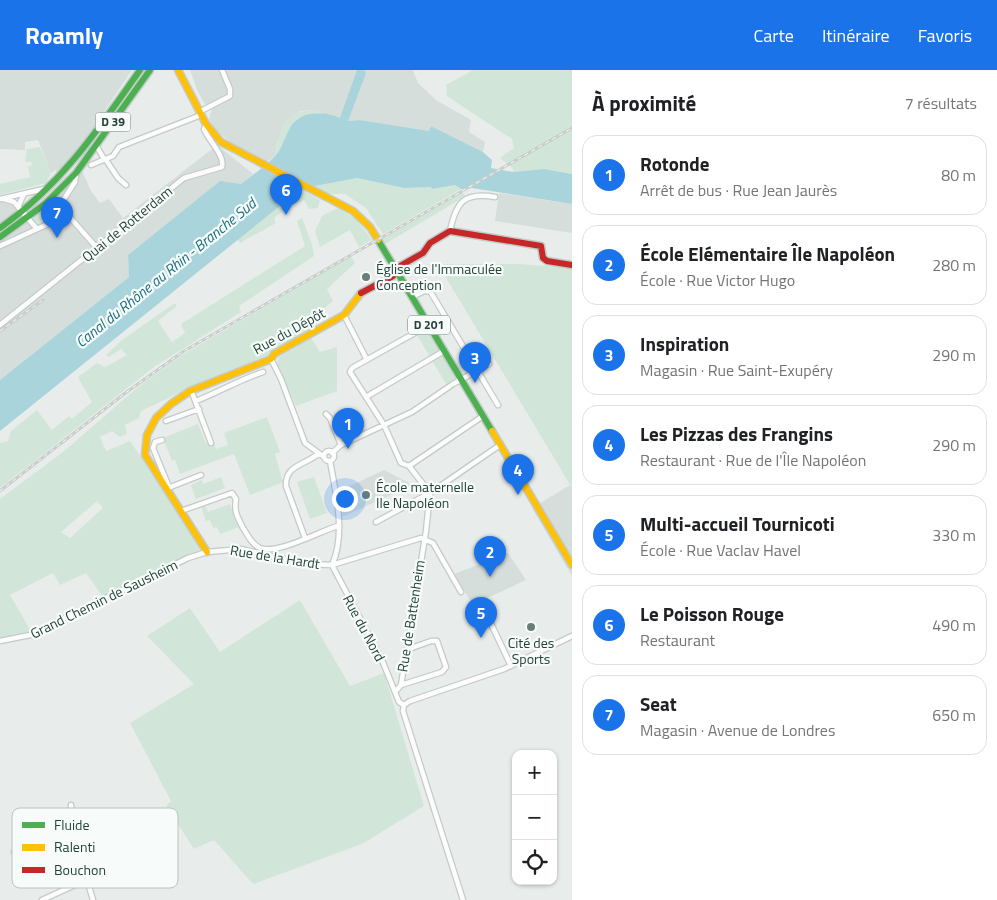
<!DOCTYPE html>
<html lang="fr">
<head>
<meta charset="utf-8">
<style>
  body { margin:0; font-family:"Titillium Web",sans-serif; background:#f2f2f2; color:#202124 }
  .controls { position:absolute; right:15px; bottom:15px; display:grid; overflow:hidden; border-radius:10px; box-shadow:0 1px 4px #0004 }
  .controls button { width:45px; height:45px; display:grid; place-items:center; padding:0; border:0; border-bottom:1px solid #e0e0e0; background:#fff; color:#202124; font:25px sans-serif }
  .you { position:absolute; left:344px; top:428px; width:18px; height:18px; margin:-12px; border:4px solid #fff; border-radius:50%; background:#1a73e8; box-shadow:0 0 0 8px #1a73e833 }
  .badge { display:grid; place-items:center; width:32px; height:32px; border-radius:50%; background:#1a73e8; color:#fff; font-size:16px; font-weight:700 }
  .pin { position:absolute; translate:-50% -41px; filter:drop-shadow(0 1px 2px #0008) }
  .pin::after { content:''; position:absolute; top:26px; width:18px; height:15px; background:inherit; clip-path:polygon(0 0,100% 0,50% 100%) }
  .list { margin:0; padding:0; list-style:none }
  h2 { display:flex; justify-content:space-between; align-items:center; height:65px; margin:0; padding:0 20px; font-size:21px }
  h2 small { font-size:16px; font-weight:400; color:#757577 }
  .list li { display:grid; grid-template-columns:32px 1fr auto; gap:15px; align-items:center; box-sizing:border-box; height:80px; margin:0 10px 10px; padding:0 10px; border:1px solid #e0e0e0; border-radius:15px }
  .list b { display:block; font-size:19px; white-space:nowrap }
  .list p { margin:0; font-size:16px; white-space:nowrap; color:#757577 }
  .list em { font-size:16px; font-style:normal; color:#757577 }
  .icon { flex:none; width:28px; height:28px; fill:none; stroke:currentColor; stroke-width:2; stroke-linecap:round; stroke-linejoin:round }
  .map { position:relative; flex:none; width:572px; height:830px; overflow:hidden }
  header { display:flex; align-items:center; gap:30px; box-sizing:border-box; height:70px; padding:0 25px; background:#1a73e8; color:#fff }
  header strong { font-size:24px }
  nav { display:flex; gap:28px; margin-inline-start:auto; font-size:18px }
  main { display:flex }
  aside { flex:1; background:#fff }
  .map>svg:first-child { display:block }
</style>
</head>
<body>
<header>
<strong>Roamly</strong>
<nav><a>Carte</a><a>Itinéraire</a><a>Favoris</a></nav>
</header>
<main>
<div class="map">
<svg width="572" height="830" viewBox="0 0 572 830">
  <rect width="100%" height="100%" fill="#e8edeb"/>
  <path fill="#d6dedb" d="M0 0H132L71 91 58 105 56 100 51 103 38 70 25 72V80L0 79Z
    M190 0H413L418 13 436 30 471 50 469 62 485 72 483 82 431 56 429 61 360 50 348 51 311 40 300 41 277 72 275 86 266 93 232 74 215 59 209 49 212 39 204 33 197 20Z
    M217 75 253 104 241 114 221 112 213 117 128 185 129 207 0 310V125L18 132 36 154 82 101 91 121 100 133 109 129 123 148Z
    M499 123 572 134V163L495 151Z
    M384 400 413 415 342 447 340 433 344 431 341 420Z
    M570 415 572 418V506L532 438Z
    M508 483 526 510 473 535 454 504Z"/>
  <path fill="#d1e6d8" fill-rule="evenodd" d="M473 0H572V104L544 99 513 102V99L500 88 514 78 512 69 447 26 446 15Z
    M311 40 321 42C283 49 295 63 275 86 280 60 281 43 311 40Z
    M40 77 51 103 46 113 0 125V114L30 107 28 97 32 95 31 92H25L27 79Z
    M357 108 404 118 431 117 432 119 455 115 461 119 383 164 366 138 345 124H328L315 116Z
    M71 114 47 152 36 154 32 150Z
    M303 120 320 130 318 138 309 139 304 130 298 133 295 132 274 148 276 153 240 173 237 169 296 123Z
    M462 122 466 126 385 174 382 169Z
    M338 138 357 150 372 170 359 177 350 160 320 177 315 161 322 146Z
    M302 148 312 174 314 186 239 236 241 242 154 297 0 418V373L8 371 11 361 37 340 52 360 69 346 72 349 92 332 78 307 97 293 105 297 127 285 121 279 109 287 106 285 122 270 175 233 177 236 158 251 172 272 185 263 181 254 305 176 297 151Z
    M351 186 355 193 327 219 333 231 311 250V260L266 286 212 307 141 341 139 348 125 355 127 364 120 367 112 361 100 367 106 381 130 371 201 476 199 481 103 527 86 503 60 515 53 503 10 525 31 561 0 569V429L63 382 138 317 179 287ZM97 431 103 438 70 468 61 462Z
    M443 194H519L572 198V418L442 201Z
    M427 259 456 308 446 314 417 265Z
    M311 268 320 282 337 277V321L296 336 277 294 279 287Z
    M267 347 280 382 275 384 283 412 250 425 234 384 180 404 175 390 172 391 163 368 198 354 206 374 213 371 216 379 228 375 224 363Z
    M221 407 225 418 196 429 191 415 202 410 203 414Z
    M314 407 327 443 310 449 297 412Z
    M230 434 239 457 220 464 217 457 213 458 210 450 206 451 201 437 205 435 208 442Z
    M300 530 350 616 384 603 424 736 362 774 253 814 214 770 194 779 166 736 171 731 130 653 194 614 147 566 190 538 220 582Z"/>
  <path fill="#a9d4db" d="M357 0H364L366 3 348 51 360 50 429 61 431 56 483 82 492 90 491 98 513 102 544 99 572 104V134L472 118 461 119 455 115 432 119 431 117 404 118 357 108 315 116 296 123 0 361V310L129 207 128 185 220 111 241 114C253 104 270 94 279 81 284 73 286 64 291 56 302 40 324 41 340 48Z"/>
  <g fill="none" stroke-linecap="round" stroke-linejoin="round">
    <g stroke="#c5cac8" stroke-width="7">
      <path id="street" d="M199 42 230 26V19L222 0
        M96 75 104 89
        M106 90 118 108 126 115
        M91 95 113 86 119 77 201 45
        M0 129 48 118
        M4 129 14 132 37 159
        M60 136 97 178
        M18 137 24 124
        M450 161C456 132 464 122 495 127
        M0 176 48 154 75 112 76 104
        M412 227 424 221H430L498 335
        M344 245 367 290
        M0 255 184 108 222 97C225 85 208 70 204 59L206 54
        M271 289 281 309 305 373 324 387
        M191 320 211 373
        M366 327 444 281
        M196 331C219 322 239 310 263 302
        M326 344 330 348 341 375
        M166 351 199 339
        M162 370 155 372 153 378 169 417
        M324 386a5 5 0 1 1 10 0a5 5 0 1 1-10 0Z
        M332 383 341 375 412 342 453 314 489 294
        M330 391C336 424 346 464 332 495L334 499 382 590 399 632 404 635
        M409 396 483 346
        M168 418 201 405
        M181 441 232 423 236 429C234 442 237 446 243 458 248 465 251 474 260 478 277 485 320 461 338 456
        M376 452 430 423 409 396 401 393 384 355 350 302 352 298 429 255
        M305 468 286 416C285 395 305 395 318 384
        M481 538 486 543 511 596
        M0 571 30 565 188 488 207 482 241 479 305 494 332 495 421 468 433 473 461 522
        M401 615 442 602 446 597 437 571H431L406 580
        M395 622 401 615 426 461 430 423 500 375
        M404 635 403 641 463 830
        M404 635 410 631 504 599 572 566
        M71 735 72 759 93 830
        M14 782 72 759
        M42 830 88 809"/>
    </g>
    <g stroke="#c3cbc8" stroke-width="9">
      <path id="fast" d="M0 158C61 115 98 60 140 0
        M0 167 45 134 76 103 150 0
        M378 170 492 361"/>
    </g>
    <g stroke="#c3cbc8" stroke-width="9">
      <path id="slow" d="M178 0 206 54 221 72 353 141 370 157 378 170
        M492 361 572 495
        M207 482 145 385 147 365 156 348 171 334 190 321 271 289 274 284 344 245 361 223"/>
    </g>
    <g stroke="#c3cbc8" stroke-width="9">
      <path id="jam" d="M361 223 393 206 400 196 423 183 430 173 450 161 541 176 543 188 547 191 572 195"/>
    </g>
    <use href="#street" stroke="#fcfcfc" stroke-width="4.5"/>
    <use href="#fast" stroke="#4caf50" stroke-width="6"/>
    <use href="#slow" stroke="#ffc107" stroke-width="6"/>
    <use href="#jam" stroke="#c62828" stroke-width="6"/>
    <g stroke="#c9cdcc" stroke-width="3">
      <path id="rail" d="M0 261 43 230
        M0 421 124 324 184 281 572 58"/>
    </g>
    <use href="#rail" stroke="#f7fbf9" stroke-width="1" stroke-dasharray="4" stroke-linecap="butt"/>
  </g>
  <g fill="#697e78" stroke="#f7fbf9" stroke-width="2">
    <circle cx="366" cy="207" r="5"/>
    <circle cx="366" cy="425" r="5"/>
    <circle cx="531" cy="557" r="5"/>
  </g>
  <g text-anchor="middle" stroke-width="4.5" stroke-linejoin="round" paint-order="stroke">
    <g fill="#f7fbf9" stroke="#637a73" stroke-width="1">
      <rect x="95.5" y="42.5" width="35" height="19" rx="4"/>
      <rect x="408" y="245.5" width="42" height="19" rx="4"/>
    </g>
    <g font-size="12" font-weight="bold" fill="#24423a">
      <text x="113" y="56">D 39</text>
      <text x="429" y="259">D 201</text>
    </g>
    <g font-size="14" fill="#24423a" stroke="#f7fbf9">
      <text transform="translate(127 154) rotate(-39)" y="5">Quai de Rotterdam</text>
      <text transform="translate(289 261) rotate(-29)" y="5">Rue du Dépôt</text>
      <text transform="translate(275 487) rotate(9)" y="5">Rue de la Hardt</text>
      <text transform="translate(104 529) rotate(-26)" y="5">Grand Chemin de Sausheim</text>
      <text transform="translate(411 546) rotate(-81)" y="5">Rue de Battenheim</text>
      <text transform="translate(364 558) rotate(62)" y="5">Rue du Nord</text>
    </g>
    <g font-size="14" fill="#24423a" stroke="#f7fbf9" text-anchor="start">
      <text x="376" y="204">Église de l'Immaculée<tspan x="376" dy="16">Conception</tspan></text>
      <text x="376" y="422">École maternelle<tspan x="376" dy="16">Ile Napoléon</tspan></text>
      <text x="531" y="578" text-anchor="middle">Cité des<tspan x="531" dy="16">Sports</tspan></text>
    </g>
    <g font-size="15" font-style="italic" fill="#1c6f80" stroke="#f7fbf9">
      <text transform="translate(166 203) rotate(-39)" y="5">Canal du Rhône au Rhin - Branche Sud</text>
    </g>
  </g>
  <rect x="12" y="738" width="166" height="80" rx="8" fill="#f7fbf9" stroke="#b8c4c0" stroke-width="1"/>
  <rect x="22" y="752" width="23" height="6" fill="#4caf50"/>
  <rect x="22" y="774" width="23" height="7" fill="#ffc107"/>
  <rect x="22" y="797" width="23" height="6" fill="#c62828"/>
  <g font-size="14" fill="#24423a">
    <text x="54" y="760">Fluide</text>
    <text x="54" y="782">Ralenti</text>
    <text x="54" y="805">Bouchon</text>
  </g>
</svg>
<div class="controls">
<button>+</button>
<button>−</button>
<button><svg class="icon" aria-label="locate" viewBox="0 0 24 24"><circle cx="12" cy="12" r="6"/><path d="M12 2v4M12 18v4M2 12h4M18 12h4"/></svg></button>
</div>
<div class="you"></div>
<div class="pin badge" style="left:348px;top:379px">1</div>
<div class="pin badge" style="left:490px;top:507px">2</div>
<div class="pin badge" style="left:475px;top:313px">3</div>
<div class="pin badge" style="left:518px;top:425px">4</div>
<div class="pin badge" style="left:481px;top:568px">5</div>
<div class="pin badge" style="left:286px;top:145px">6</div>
<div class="pin badge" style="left:57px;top:168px">7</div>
</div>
<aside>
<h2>À proximité<small>7 résultats</small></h2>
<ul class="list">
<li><span class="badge">1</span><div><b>Rotonde</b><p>Arrêt de bus · Rue Jean Jaurès</p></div><em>80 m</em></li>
<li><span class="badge">2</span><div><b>École Elémentaire Île Napoléon</b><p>École · Rue Victor Hugo</p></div><em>280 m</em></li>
<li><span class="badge">3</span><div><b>Inspiration</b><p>Magasin · Rue Saint-Exupéry</p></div><em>290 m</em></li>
<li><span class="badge">4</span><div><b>Les Pizzas des Frangins</b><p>Restaurant · Rue de l'Île Napoléon</p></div><em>290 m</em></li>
<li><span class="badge">5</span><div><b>Multi-accueil Tournicoti</b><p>École · Rue Vaclav Havel</p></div><em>330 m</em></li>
<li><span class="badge">6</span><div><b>Le Poisson Rouge</b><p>Restaurant</p></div><em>490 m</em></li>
<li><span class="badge">7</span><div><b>Seat</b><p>Magasin · Avenue de Londres</p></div><em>650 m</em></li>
</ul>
</aside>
</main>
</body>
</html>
